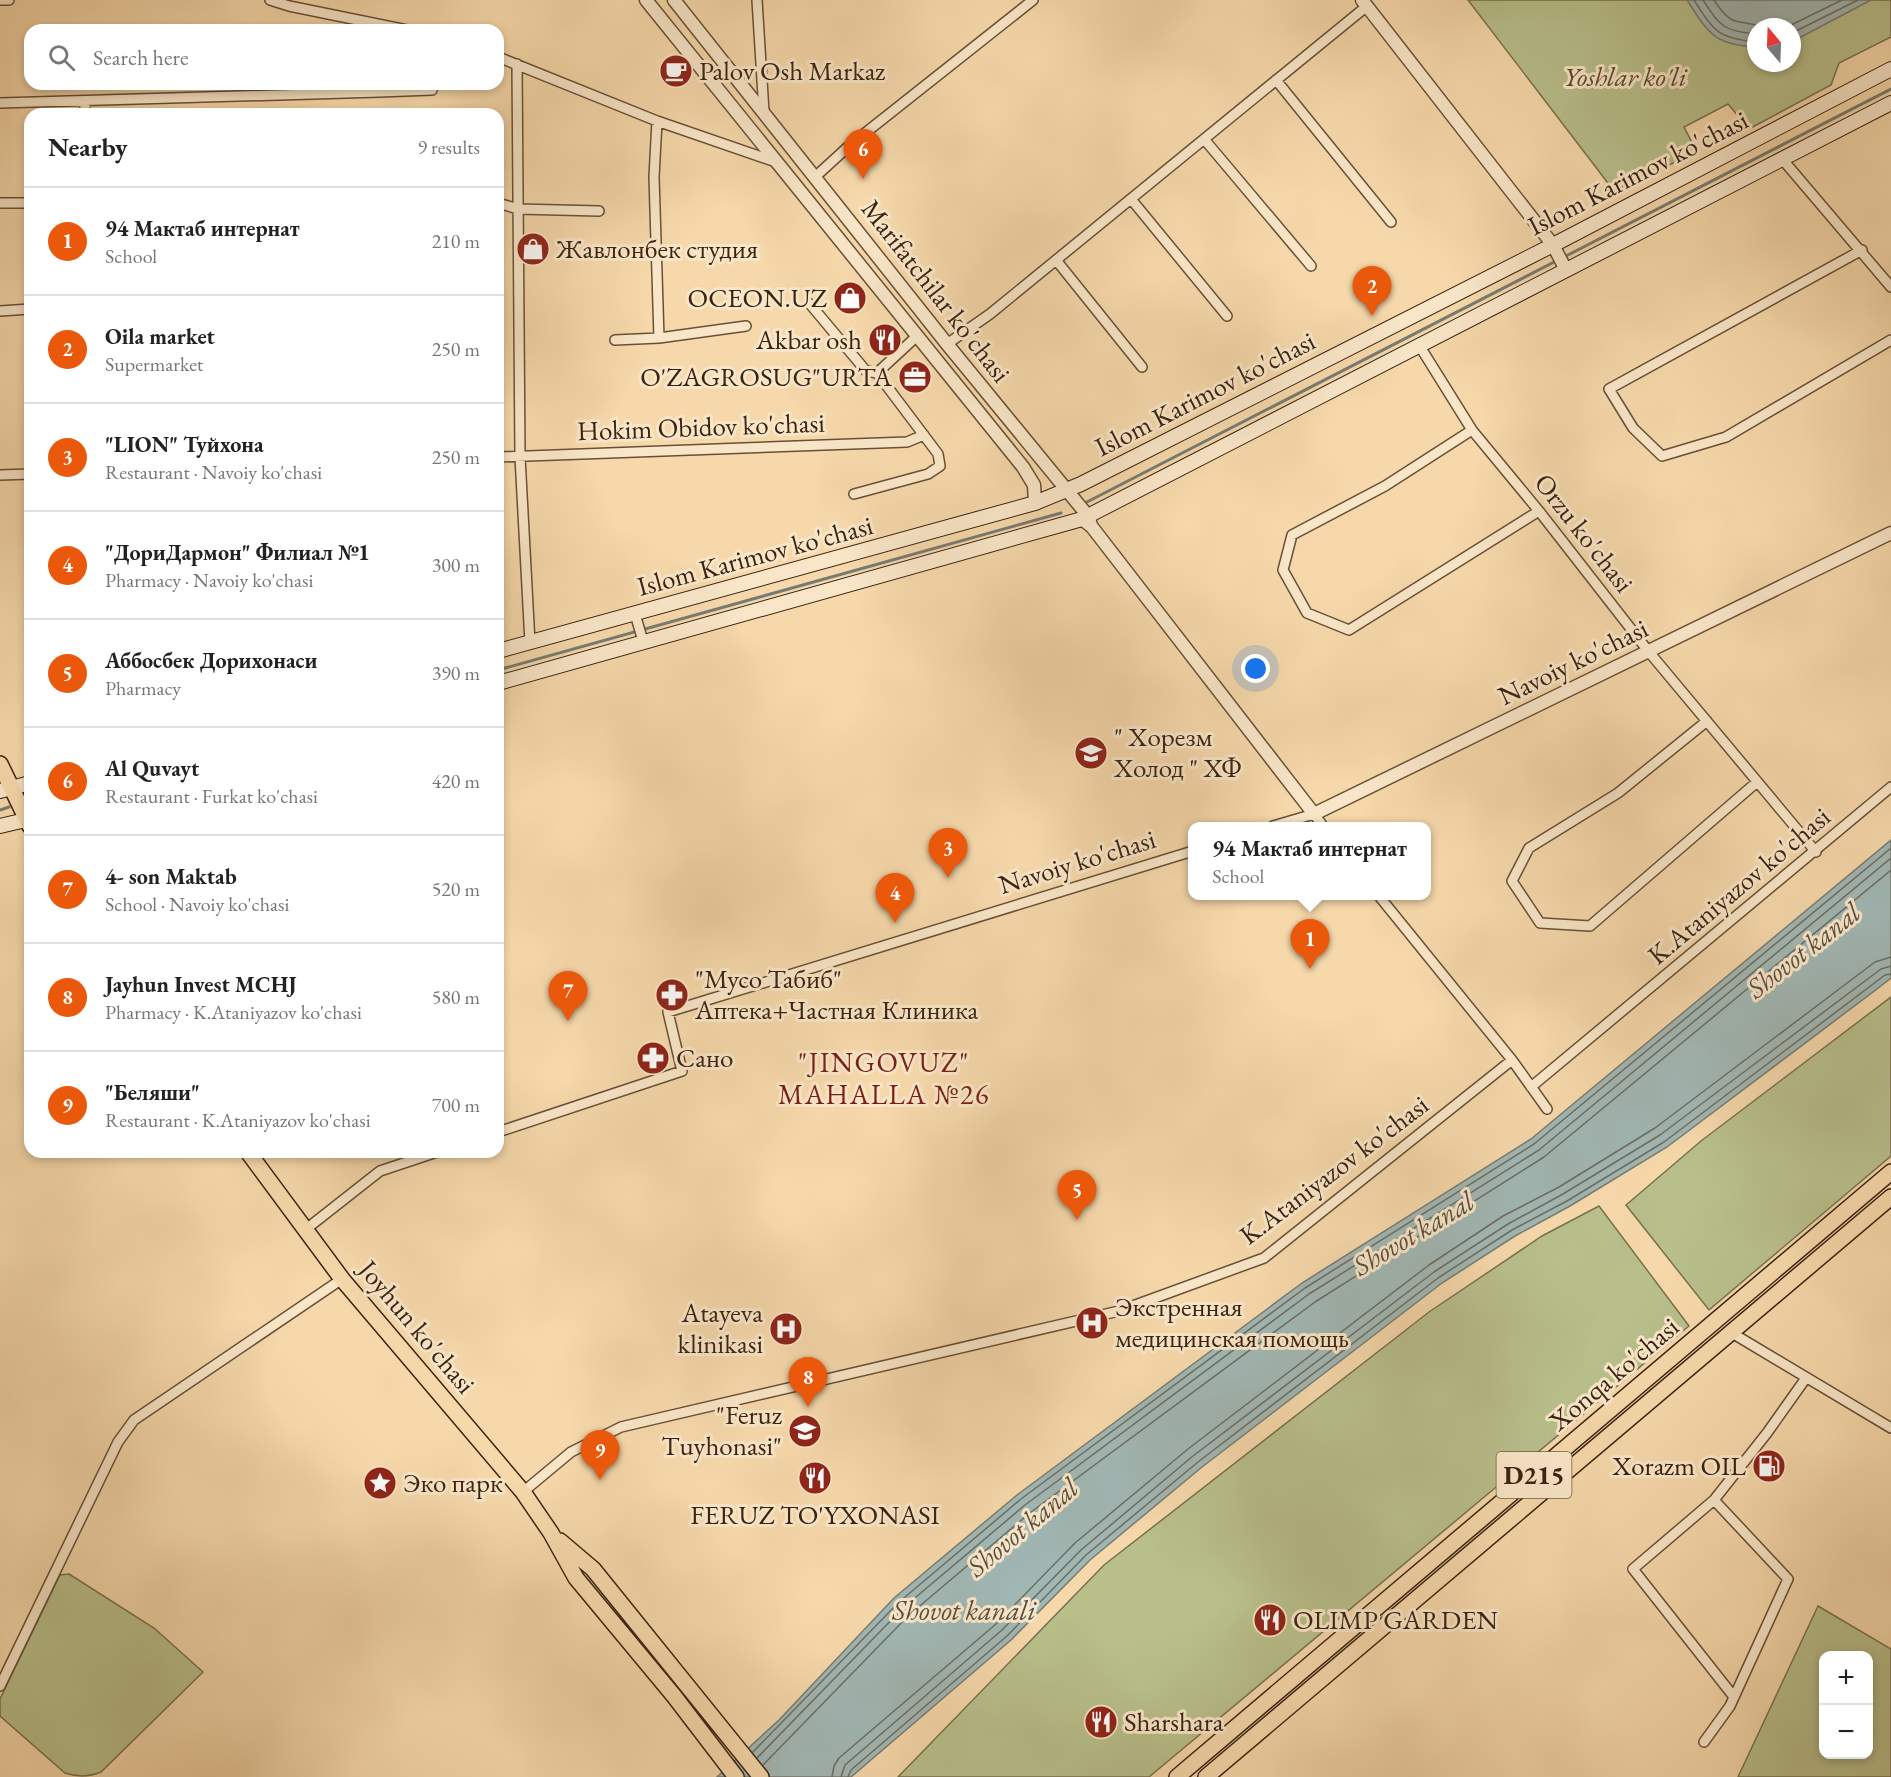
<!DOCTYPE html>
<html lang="en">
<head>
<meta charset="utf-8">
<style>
  body { margin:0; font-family:"EB Garamond",serif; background:#f2f2f2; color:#222 }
  .controls { position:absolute; right:18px; bottom:18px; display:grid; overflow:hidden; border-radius:12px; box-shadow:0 3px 9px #0003 }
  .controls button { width:54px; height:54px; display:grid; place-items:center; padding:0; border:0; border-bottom:2px solid #e0e0e0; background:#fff; color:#222; font:30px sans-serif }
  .compass { position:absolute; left:1747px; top:18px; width:54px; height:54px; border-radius:50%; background:#fff; box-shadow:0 3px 9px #0003; rotate:341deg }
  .you { position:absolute; left:1256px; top:669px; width:21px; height:21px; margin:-15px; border:4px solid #fff; border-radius:50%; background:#1a73e8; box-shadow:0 0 0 9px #1a73e833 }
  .badge { display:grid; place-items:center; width:39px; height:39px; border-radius:50%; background:#ea580c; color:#fff; font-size:20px; font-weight:700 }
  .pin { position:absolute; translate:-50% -50px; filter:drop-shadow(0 2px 3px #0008) }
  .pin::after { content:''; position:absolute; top:32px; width:21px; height:18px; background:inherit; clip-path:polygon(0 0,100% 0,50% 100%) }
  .popup { position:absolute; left:1188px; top:822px; width:243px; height:78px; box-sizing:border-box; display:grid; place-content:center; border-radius:12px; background:#fff; filter:drop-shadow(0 2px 4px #0005); font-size:20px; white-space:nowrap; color:#767676 }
  .popup b { font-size:22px; color:#222 }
  .popup::after { content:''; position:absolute; left:50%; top:100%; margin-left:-12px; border:12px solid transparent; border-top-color:#fff }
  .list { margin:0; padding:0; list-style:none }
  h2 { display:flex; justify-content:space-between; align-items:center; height:78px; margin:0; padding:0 24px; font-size:26px }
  h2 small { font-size:20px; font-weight:400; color:#767676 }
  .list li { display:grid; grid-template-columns:39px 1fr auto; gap:18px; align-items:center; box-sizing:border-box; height:108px; padding:0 24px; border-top:2px solid #e0e0e0 }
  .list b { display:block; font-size:22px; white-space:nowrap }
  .list p { margin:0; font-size:20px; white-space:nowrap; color:#767676 }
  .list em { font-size:20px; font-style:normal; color:#767676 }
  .icon { flex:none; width:33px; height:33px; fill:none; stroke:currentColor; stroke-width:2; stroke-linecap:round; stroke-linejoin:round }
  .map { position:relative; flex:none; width:1891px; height:1777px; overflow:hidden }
  .search { position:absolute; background:#fff; box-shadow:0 3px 9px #0003; left:24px; top:24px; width:480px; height:66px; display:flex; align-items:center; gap:15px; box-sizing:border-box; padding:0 21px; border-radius:18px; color:#767676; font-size:22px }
  .panel { position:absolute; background:#fff; box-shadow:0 3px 9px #0003; left:24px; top:108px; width:480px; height:1050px; border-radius:18px }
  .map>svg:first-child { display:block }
</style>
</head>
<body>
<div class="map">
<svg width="1891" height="1777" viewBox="0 0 1891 1777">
  <rect width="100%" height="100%" fill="#f6d8aa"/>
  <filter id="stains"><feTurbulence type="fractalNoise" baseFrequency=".00333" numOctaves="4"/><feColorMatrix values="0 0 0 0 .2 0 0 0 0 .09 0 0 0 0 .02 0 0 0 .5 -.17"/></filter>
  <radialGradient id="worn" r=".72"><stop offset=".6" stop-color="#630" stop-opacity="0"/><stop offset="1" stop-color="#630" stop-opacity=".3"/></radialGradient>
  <path fill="#b8bf8b" stroke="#78714e" stroke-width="1.5" fill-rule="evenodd" d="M1468 0H1891V37L1839 63 1831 85 1749 129 1728 104 1684 127 1697 152 1614 191ZM1756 27H1792V63H1756Z
    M1891 997V1156L1709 1310 1626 1205 1701 1141Z
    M1599 1206 1689 1326 1149 1777H898L1104 1565 1429 1312 1542 1236Z
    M69 1574 154 1628 203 1672 101 1772C89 1777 77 1777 65 1773L0 1716V1699L60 1575Z
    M1818 1606 1891 1649V1777H1738ZM1824 1656H1868V1754H1824Z"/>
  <path fill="#a1b7b4" stroke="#777c73" stroke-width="1.5" d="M1687 0H1871L1801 37 1792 39V27H1756V47C1713 44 1709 34 1687 0Z
    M1891 840V978L1877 989 1667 1147 1570 1206 1515 1236 1442 1283 1202 1467 1090 1560 1011 1640 851 1777H717L779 1720 894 1598 1017 1495 1302 1283 1531 1139Z"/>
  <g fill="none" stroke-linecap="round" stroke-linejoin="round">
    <path stroke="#6d6d62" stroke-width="1.5" d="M1694 0C1714 31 1717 38 1756 42
      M1703 0C1720 26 1723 31 1756 34
      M1714 0C1733 29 1736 18 1764 27
      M1787 27 1842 0
      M1792 33 1858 0
      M753 1752 898 1603 1021 1499 1305 1288 1534 1144 1891 848
      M757 1758 903 1608 1025 1505 1309 1294 1539 1150 1891 858
      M763 1765 909 1615 1031 1512 1315 1302 1544 1157 1891 870
      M832 1777 834 1766 839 1758 996 1624 1075 1543 1188 1449 1429 1265 1503 1216 1559 1187 1655 1128 1875 962 1891 957
      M841 1777 845 1765 1002 1630 1081 1550 1193 1456 1434 1272 1508 1224 1563 1194 1660 1135 1881 969 1891 966
      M848 1777 851 1770 1007 1636 1086 1555 1198 1462 1438 1278 1512 1230 1567 1201 1664 1142 1885 975 1891 974"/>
    <path stroke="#777c73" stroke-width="3" d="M1564 257 1891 89
      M1085 503 1558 260
      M498 670 1061 513
      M0 810 9 807"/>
    <g stroke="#685037" stroke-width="12">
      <path id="minor" d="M0 0H9
        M270 0 289 6 407 30
        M757 0 764 112
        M498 57 657 121 776 162
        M517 64 520 457 530 643
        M1276 80 1391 222
        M85 102V114
        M0 103 379 92 432 90V84
        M657 121 654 177 659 338
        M1204 139 1311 266
        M1783 160 1891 287
        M815 177 850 145 1033 0
        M1131 199 1227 316
        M0 203H30
        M498 203 518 209 599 211
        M1862 250 1609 389 1633 428 1662 456 1726 437 1891 340
        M1056 260 1142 367
        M810 304 866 371 877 373
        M0 311 30 309
        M615 340 659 338 746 326
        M947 344 990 314 1367 6
        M1419 345 1472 430 1539 511 1649 652 1816 852
        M1472 430 1385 486 1292 535 1283 570 1307 613 1349 630 1539 511
        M498 457 907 442 924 435
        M0 475 30 474
        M854 494 928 474 940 466 938 454 877 373 917 336
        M635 614 643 641
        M1707 721 1618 793 1529 848 1512 881 1540 923 1590 926 1757 782
        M1273 826 1314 814 1323 826
        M1379 896 1512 1060 1547 1109
        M1531 1087 1891 787
        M498 1132 682 1071 668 1012 1193 851
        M305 1230 380 1171 437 1152
        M1732 1333 1891 1428
        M523 1492 571 1452 621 1427 1119 1311 1264 1258 1512 1060
        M0 1686 118 1442 134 1420 342 1279
        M1734 1697 1633 1569 1714 1500 1767 1433 1806 1378
        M1704 1742 1730 1706 1788 1579 1714 1500"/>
    </g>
    <g stroke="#685037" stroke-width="15">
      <path id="tertiary" d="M646 0 1023 467 1034 485 1035 503
        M674 0 947 344 1088 516 1091 525
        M1362 0 1553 245 1566 270
        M1082 519 1092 527 1314 814 1891 533"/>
    </g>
    <g stroke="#392311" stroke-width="16">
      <path id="secondary" d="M498 651 1035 503 1081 484 1553 245 1891 69
        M498 683 1082 519 1891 103
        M0 791 30 783
        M0 826 30 819"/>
    </g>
    <g stroke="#392311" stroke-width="18">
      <path id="primary" d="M0 764 30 826
        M248 1152 342 1279 523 1492 551 1533 576 1578 674 1696 736 1777
        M560 1541 593 1569 761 1777
        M1177 1777 1891 1172
        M1206 1777 1891 1197"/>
    </g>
    <use href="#minor" stroke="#f9e6c8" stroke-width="9"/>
    <use href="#tertiary" stroke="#f9e6c8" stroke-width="12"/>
    <use href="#secondary" stroke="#f9e6c8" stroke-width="14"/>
    <use href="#primary" stroke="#f6d8aa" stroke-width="15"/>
  </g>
  <defs>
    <g id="cafe-disc" transform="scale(1.725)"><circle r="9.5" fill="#8f2418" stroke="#f9e6c8"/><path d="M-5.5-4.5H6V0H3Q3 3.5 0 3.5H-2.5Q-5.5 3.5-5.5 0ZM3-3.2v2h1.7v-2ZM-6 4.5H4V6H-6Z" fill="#fff"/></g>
    <g id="shop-disc" transform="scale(1.725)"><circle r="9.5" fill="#8f2418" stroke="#f9e6c8"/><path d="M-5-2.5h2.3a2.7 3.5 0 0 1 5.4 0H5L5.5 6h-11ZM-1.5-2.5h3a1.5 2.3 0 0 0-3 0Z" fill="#fff"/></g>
    <g id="restaurant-disc" transform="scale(1.725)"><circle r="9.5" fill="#8f2418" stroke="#f9e6c8"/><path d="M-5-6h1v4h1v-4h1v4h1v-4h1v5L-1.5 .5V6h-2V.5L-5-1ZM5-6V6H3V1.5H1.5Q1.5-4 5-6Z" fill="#fff"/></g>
    <g id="office-disc" transform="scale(1.725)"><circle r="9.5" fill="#8f2418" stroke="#f9e6c8"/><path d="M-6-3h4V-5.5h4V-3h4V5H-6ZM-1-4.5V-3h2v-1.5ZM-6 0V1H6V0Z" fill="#fff"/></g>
    <g id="school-disc" transform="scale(1.725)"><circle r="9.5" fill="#8f2418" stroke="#f9e6c8"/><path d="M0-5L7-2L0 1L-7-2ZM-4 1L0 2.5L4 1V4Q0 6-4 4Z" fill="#fff"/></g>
    <g id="pharmacy-disc" transform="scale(1.725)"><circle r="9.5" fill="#8f2418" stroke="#f9e6c8"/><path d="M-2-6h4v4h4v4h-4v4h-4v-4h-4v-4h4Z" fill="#fff"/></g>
    <g id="hospital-disc" transform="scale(1.725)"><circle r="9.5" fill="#8f2418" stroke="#f9e6c8"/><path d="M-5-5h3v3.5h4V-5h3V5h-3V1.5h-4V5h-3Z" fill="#fff"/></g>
    <g id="fuel-disc" transform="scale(1.725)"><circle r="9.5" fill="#8f2418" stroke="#f9e6c8"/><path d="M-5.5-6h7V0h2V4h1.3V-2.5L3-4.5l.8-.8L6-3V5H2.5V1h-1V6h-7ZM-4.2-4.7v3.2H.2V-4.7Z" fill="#fff"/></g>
    <g id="sight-disc" transform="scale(1.725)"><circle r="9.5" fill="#8f2418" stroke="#f9e6c8"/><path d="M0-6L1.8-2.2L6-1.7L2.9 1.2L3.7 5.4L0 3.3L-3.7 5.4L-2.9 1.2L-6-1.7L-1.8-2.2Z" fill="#fff"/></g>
  </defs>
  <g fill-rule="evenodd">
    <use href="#cafe-disc" x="676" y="71"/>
    <use href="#shop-disc" x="533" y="249"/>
    <use href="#shop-disc" x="850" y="298"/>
    <use href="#restaurant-disc" x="885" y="340"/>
    <use href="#office-disc" x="915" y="377"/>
    <use href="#school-disc" x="1091" y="753"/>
    <use href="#pharmacy-disc" x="672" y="995"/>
    <use href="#pharmacy-disc" x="653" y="1058"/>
    <use href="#hospital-disc" x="1092" y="1323"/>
    <use href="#hospital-disc" x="786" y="1329"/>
    <use href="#school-disc" x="805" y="1431"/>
    <use href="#fuel-disc" x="1769" y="1466"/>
    <use href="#restaurant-disc" x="815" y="1478"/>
    <use href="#sight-disc" x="380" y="1483"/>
    <use href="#restaurant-disc" x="1270" y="1620"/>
    <use href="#restaurant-disc" x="1101" y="1722"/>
  </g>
  <g text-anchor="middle" stroke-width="6" stroke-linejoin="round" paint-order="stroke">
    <rect fill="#f9e6c8" stroke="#735e48" stroke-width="1.5" x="1496.5" y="1452" width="75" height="46" rx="4.5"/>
    <g font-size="26" font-weight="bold" fill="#392311">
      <text x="1534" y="1484">D215</text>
    </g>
    <g font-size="27" fill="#392311" stroke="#f9e6c8" text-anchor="start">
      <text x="699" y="80">Palov Osh Markaz</text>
      <text x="556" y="258">Жавлонбек студия</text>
      <text x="827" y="307" text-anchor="end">OCEON.UZ</text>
      <text x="862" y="349" text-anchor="end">Akbar osh</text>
      <text x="892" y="386" text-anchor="end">O'ZAGROSUG"URTA</text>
      <text x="1114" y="746">" Хорезм<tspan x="1114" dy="31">Холод " ХФ</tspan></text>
      <text x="695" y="988">"Мусо Табиб"<tspan x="695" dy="31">Аптека+Частная Клиника</tspan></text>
      <text x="676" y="1067">Сано</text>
      <text x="1115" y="1316">Экстренная<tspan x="1115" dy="31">медицинская помощь</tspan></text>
      <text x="763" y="1322" text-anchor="end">Atayeva<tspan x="763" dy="31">klinikasi</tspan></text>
      <text x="782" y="1424" text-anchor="end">"Feruz<tspan x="782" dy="31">Tuyhonasi"</tspan></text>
      <text x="1746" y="1475" text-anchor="end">Xorazm OIL</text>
      <text x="403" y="1492">Эко парк</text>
      <text x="815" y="1524" text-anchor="middle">FERUZ TO'YXONASI</text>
      <text x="1293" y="1629">OLIMP GARDEN</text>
      <text x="1124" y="1731">Sharshara</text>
    </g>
    <g font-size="27" font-style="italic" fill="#594a30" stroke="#f9e6c8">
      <text x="1625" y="86">Yoshlar ko'li</text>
    </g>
    <g font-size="27" fill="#392311" stroke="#f9e6c8">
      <text transform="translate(1638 173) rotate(-27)" y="9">Islom Karimov ko'chasi</text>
      <text transform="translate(936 291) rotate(52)" y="9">Marifatchilar ko'chasi</text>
      <text transform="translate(1205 394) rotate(-27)" y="9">Islom Karimov ko'chasi</text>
      <text transform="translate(701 427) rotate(-2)" y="9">Hokim Obidov ko'chasi</text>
      <text transform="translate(1584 533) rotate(52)" y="9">Orzu ko'chasi</text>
      <text transform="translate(755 556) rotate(-15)" y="9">Islom Karimov ko'chasi</text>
      <text transform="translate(1573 662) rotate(-26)" y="9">Navoiy ko'chasi</text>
      <text transform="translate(1077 862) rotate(-17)" y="9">Navoiy ko'chasi</text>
      <text transform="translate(1739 886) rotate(-40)" y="9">K.Ataniyazov ko'chasi</text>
      <text transform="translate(1334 1170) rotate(-37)" y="9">K.Ataniyazov ko'chasi</text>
      <text transform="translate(417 1327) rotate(50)" y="9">Joyhun ko'chasi</text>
      <text transform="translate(1614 1374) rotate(-40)" y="9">Xonqa ko'chasi</text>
    </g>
    <g font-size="28" font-style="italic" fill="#584f42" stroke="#f9e6c8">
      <text transform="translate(1803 950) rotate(-38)" y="10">Shovot kanal</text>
      <text transform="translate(1413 1233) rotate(-31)" y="10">Shovot kanal</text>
      <text transform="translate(1022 1527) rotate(-40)" y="10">Shovot kanal</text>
      <text x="964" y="1620">Shovot kanali</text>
    </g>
    <g font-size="28" letter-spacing="1.5" fill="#7a1f14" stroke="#f9e6c8">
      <text x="884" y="1072">"JINGOVUZ"<tspan x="884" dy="32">MAHALLA №26</tspan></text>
    </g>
  </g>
  <rect width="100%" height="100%" filter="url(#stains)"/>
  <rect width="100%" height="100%" fill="url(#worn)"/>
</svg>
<div class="controls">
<button>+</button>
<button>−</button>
</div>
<svg class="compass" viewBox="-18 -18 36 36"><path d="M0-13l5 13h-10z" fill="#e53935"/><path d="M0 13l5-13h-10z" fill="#767676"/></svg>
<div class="you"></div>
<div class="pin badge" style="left:1310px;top:969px">1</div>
<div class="popup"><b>94 Мактаб интернат</b>School</div>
<div class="pin badge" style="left:1372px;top:316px">2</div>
<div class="pin badge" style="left:948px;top:878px">3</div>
<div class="pin badge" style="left:895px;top:923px">4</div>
<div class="pin badge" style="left:1077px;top:1220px">5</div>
<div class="pin badge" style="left:863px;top:179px">6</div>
<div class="pin badge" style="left:568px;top:1021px">7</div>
<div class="pin badge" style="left:808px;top:1407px">8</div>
<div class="pin badge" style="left:600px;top:1480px">9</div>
<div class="search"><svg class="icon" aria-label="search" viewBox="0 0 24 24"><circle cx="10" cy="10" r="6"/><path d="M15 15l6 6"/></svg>Search here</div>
<section class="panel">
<h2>Nearby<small>9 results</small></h2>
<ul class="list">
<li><span class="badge">1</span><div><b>94 Мактаб интернат</b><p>School</p></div><em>210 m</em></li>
<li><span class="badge">2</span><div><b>Oila market</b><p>Supermarket</p></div><em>250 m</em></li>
<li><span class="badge">3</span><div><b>&quot;LION&quot; Туйхона</b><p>Restaurant · Navoiy ko'chasi</p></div><em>250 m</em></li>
<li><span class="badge">4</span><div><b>&quot;ДориДармон&quot; Филиал №1</b><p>Pharmacy · Navoiy ko'chasi</p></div><em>300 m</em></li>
<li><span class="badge">5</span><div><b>Аббосбек Дорихонаси</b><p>Pharmacy</p></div><em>390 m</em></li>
<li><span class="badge">6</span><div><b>Al Quvayt</b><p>Restaurant · Furkat ko'chasi</p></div><em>420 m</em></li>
<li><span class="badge">7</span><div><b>4- son Maktab</b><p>School · Navoiy ko'chasi</p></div><em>520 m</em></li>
<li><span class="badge">8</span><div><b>Jayhun Invest MCHJ</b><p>Pharmacy · K.Ataniyazov ko'chasi</p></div><em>580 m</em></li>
<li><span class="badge">9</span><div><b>&quot;Беляши&quot;</b><p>Restaurant · K.Ataniyazov ko'chasi</p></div><em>700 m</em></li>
</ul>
</section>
</div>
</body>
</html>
